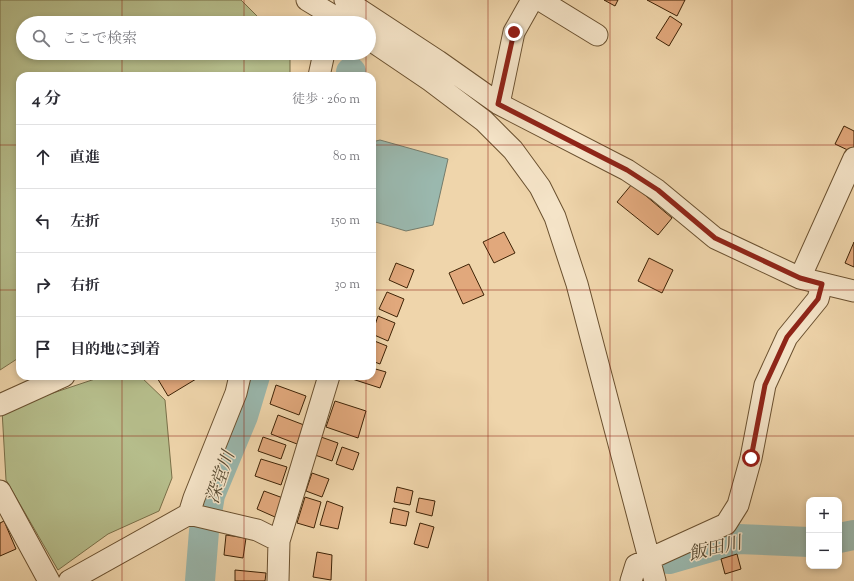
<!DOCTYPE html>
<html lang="ja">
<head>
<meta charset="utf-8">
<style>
  body { margin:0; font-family:"Sorts Mill Goudy","Noto Serif JP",serif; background:#f2f2f3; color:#2b2b33 }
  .controls { position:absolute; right:12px; bottom:12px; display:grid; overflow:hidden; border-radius:8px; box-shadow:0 2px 6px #0003 }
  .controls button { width:36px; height:36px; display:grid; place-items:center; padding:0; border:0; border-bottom:1px solid #e1e1e2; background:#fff; color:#2b2b33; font:20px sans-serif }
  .stop { position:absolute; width:12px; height:12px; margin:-9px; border:3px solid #8f2418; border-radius:50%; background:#fff }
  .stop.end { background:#8f2418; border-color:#fff; box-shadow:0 1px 4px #0008 }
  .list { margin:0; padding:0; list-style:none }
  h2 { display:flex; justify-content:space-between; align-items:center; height:52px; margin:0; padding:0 16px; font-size:17px }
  h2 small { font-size:13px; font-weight:400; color:#7c7c81 }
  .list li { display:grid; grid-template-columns:26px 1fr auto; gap:12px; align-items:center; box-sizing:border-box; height:64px; padding:0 16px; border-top:1px solid #e1e1e2 }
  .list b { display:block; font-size:15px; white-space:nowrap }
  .list em { font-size:13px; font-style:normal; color:#7c7c81 }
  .icon { flex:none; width:22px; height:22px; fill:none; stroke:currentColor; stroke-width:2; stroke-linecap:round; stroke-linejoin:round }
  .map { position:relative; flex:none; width:854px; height:581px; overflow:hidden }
  .search { position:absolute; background:#fff; box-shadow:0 2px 6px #0003; left:16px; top:16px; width:360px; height:44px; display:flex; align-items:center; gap:10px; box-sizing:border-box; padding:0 14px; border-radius:22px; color:#7c7c81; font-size:15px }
  .panel { position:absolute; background:#fff; box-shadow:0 2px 6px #0003; left:16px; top:72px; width:360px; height:308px; border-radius:12px }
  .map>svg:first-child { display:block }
</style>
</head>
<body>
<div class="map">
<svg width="854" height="581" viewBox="0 0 854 581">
  <rect width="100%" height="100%" fill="#efd5ab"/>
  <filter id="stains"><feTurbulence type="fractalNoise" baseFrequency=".005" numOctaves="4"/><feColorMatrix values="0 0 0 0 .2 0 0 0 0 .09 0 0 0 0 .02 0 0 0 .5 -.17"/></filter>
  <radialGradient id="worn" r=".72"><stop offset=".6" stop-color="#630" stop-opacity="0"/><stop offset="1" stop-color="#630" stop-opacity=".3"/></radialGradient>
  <path fill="#b6be8c" stroke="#7a7049" d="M0 0H241L264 23H23V53H285L290 60V76H20V357L0 370Z
    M104 376H140L165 400 172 478 159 511 108 534 58 570 6 480 2 410Z"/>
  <path fill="#9ab8ae" stroke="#757c6b" d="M380 140 448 159 433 225 406 231 372 221V142Z"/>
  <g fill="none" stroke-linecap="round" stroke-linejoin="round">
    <path stroke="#9ab8ae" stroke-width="30" d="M351 76V72
      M839 538 854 535
      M669 559 738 539 809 542
      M200 581 204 531 210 495 243 416 255 376"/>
  </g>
  <path fill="#e1a87c" stroke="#3e2306" d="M604 0H618L615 6Z
    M647 0H685L677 16Z
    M670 16 682 24 669 46 656 38Z
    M844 126 854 131V153L835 144Z
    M632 184 672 218 658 235 617 202Z
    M504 232 515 253 494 263 483 242Z
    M854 242V267L845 263Z
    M649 258 673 270 662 293 638 281Z
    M396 263 414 270 407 288 389 280Z
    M469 264 484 295 463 304 449 273Z
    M387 292 404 299 397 317 379 309Z
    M378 316 395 323 388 341 372 334Z
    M372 340 387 346 380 364 372 361Z
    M372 368 386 372 380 388 346 377 372 376Z
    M156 376H201L168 396Z
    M276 385 306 396 299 415 270 404Z
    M335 401 366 411 358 438 326 427Z
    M278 415 304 425 297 444 271 434Z
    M263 437 286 445 281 459 258 451Z
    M321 437 338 443 332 461 315 455Z
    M342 447 359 453 353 470 336 464Z
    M261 459 287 467 281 485 255 476Z
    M312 473 329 479 322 497 306 491Z
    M397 487 413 491 410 505 394 502Z
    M264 491 283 498 275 517 257 509Z
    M305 497 321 502 314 528 297 523Z
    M419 498 435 501 432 516 416 512Z
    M327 501 343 507 338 529 320 525Z
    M393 508 409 512 406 526 390 523Z
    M4 521 16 549 0 556V523Z
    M420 523 434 527 428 548 414 544Z
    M226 535 246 538 243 558 224 555Z
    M317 552 332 555 331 580 313 577Z
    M737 554 741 569 725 574 721 559Z
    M235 570 266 573 265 581H235Z"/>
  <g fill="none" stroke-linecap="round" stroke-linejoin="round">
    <g stroke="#6a502f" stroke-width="23">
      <path id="minor" d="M307 0 345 23
        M345 0 438 61 499 104 627 170 657 190 715 238 800 278 854 291
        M540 0 597 35
        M369 39 431 81 484 121 513 150 540 187 555 217 577 284 655 581
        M319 76 324 53
        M499 104 514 32 532 0
        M800 278 854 158
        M0 405 64 376
        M0 491 49 581
        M189 514 257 530 279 541 278 581
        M279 541 329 376
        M69 581 189 514 194 498 236 393 240 376
        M631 581 636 565 726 524 738 505 751 458 765 385 787 337 818 299 822 284"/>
    </g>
    <use href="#minor" stroke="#f5e4c8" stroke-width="21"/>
  </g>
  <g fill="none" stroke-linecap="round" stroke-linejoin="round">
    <path stroke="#8f2418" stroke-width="5" d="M514 32 498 104 627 170 658 190 715 238 800 278 822 284 818 299 787 337 765 385 751 458"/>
  </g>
  <path fill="none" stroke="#8f2418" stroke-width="1" stroke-opacity="0.55" d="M122 0V23M244 0V23M366 0V23M488 0V581M610 0V581M732 0V581M122 53V76M244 53V76M366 53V76M0 145H20M372 145H854M0 290H20M372 290H854M122 376V581M244 376V581M366 376V581M0 436H854"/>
  <g text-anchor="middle" stroke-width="3" stroke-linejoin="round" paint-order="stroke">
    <g font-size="18" font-style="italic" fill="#554830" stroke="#f5e4c8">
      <text transform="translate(220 477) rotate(-71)" y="6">深堂川</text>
      <text transform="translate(715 548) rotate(-13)" y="6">飯田川</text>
    </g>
  </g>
  <rect width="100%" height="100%" filter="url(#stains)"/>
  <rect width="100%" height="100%" fill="url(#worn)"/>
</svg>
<div class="controls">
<button>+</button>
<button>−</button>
</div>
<div class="stop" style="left:751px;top:458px"></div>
<div class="stop end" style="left:514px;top:32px"></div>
<div class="search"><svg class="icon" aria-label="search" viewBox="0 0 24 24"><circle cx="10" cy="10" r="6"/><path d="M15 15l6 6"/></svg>ここで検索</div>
<section class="panel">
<h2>4 分<small>徒歩 · 260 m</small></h2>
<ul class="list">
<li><svg class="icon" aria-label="ahead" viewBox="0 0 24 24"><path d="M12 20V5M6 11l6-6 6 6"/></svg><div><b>直進</b></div><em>80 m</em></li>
<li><svg class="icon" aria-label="left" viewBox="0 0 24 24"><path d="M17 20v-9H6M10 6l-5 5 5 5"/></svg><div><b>左折</b></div><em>150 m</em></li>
<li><svg class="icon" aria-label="right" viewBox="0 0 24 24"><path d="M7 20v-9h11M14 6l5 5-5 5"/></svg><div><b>右折</b></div><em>30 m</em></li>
<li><svg class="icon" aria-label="arrive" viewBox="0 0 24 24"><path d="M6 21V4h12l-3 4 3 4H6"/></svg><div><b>目的地に到着</b></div></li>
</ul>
</section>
</div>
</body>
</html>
